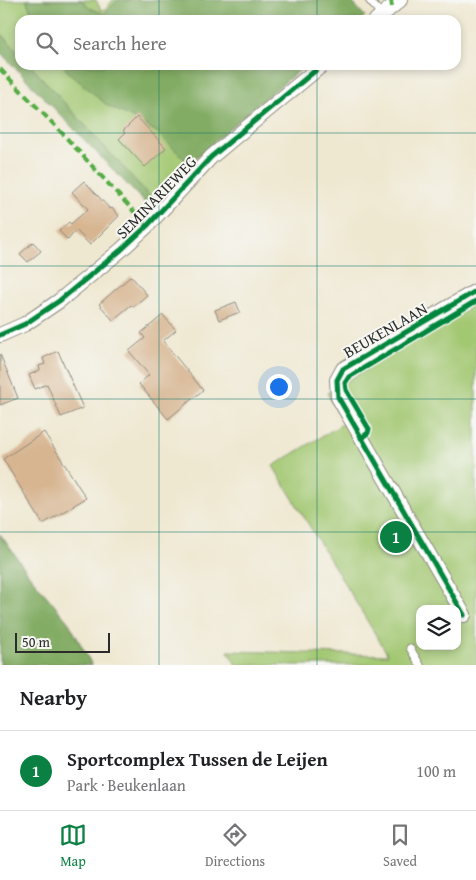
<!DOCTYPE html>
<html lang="en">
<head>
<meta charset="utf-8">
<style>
  body { margin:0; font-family:"Gentium Book Plus",serif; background:#f6f6f6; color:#202124 }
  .controls { position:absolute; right:15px; bottom:15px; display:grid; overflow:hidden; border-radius:10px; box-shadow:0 2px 8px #0003 }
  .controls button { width:45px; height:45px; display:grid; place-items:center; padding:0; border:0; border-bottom:1px solid #e0e0e0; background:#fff; color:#202124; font:25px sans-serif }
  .scale { position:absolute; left:15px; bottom:12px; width:95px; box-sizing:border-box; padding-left:5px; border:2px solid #2b2b2b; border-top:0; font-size:14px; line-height:18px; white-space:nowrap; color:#2b2b2b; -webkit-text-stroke:4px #f6f6f2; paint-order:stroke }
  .you { position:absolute; left:278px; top:386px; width:18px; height:18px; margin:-12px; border:4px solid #fff; border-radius:50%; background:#1a73e8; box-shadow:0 0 0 8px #1a73e833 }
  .badge { display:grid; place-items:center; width:32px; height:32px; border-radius:50%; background:#0b8043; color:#fff; font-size:16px; font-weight:700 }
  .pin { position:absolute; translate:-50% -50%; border:2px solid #fff; box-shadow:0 1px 5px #0006 }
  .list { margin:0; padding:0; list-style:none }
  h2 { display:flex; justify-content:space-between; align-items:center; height:65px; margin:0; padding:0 20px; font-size:21px }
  h2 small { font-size:16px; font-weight:400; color:#757577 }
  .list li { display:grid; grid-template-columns:32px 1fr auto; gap:15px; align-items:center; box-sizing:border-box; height:80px; padding:0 20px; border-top:1px solid #e0e0e0 }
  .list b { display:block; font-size:19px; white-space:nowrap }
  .list p { margin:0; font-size:16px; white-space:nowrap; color:#757577 }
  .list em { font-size:16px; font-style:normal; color:#757577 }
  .icon { flex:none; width:28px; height:28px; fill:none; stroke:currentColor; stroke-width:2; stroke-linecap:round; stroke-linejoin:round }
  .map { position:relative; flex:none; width:476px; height:665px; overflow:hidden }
  .search { position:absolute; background:#fff; box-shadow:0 2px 8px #0003; left:15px; right:15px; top:15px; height:55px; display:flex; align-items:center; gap:12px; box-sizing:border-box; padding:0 18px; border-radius:15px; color:#757577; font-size:19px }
  .sheet { height:145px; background:#fff }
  nav { display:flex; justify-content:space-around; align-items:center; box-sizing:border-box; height:70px; border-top:1px solid #e0e0e0; background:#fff; font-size:14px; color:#757577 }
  nav a { display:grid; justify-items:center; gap:2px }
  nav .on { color:#0b8043 }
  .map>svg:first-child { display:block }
</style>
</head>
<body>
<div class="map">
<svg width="476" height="665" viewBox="0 0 476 665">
  <rect width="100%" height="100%" fill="#f6f6f2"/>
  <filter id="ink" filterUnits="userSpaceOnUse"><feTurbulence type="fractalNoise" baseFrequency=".02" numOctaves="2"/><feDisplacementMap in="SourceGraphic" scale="10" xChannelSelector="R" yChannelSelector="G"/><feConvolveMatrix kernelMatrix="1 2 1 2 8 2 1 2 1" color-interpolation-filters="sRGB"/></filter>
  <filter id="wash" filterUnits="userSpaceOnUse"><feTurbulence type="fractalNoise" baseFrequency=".0096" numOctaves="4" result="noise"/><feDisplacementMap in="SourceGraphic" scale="20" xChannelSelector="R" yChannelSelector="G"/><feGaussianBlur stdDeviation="1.12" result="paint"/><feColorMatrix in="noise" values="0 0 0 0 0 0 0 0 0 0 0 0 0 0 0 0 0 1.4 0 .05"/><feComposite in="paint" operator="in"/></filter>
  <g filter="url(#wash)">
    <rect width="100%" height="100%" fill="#efe8d1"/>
    <path fill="#a3c872" stroke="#677a4e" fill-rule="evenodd" d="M0 0H96L101 10 106 9 113 0H142L126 20H20V54L0 32Z
      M30 65H114L194 159 151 198Z
      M476 303V665H236L228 651 388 655 273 466 344 423 327 393ZM420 609H457V646H420Z"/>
    <path fill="#82ac64" stroke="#566c48" d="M26 0H82L88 7 104 14 118 0H350L365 16 360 20H35Z
      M0 32 20 54V65H30L151 198 145 203 0 52Z
      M63 65H306L249 111 189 164 157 132 129 116 108 106 67 71Z
      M0 534 30 576 69 623 92 665H0Z"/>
    <g id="blocks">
      <path fill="#d7b591" d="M137 117 166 148 145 167 119 139 125 133 123 131Z
        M84 181 110 209 112 208 119 216 90 245 76 230 68 240 59 231 69 222 71 224 88 209 72 192Z
        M33 242 41 251 28 262 20 254Z
        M131 276 147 295 133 307 131 305 113 320 99 304Z
        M236 302 240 312 219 320 215 310Z
        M163 315 176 330 163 341 203 390 168 419 139 384 149 375 129 351 145 338 141 333Z
        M58 351 83 408 61 417 47 384 35 389 29 375 40 370 39 366 45 364 43 358Z
        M0 354 18 398 0 405Z
        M44 432 86 498 43 524 3 459Z"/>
    </g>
  </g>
  <g filter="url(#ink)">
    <use href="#blocks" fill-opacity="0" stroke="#8d8a7e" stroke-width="1"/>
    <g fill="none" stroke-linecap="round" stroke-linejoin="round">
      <g stroke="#8d8a7e" stroke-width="9">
        <path id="lane" d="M369 0 382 15
          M410 648 420 665"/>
      </g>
      <g stroke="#8d8a7e" stroke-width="16">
        <path id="street" d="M376 20 400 0
          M0 335 25 324 59 301 121 250 147 226 211 157 322 65
          M464 615 338 397 337 380 343 369 476 291"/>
      </g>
      <use href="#lane" stroke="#fff" stroke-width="7"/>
      <use href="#street" stroke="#fff" stroke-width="14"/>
      <path stroke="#54ab44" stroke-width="4" stroke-dasharray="8 4" stroke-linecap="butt" d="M391 0 392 7
        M0 69 61 132 147 226"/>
      <g stroke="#f6f6f2" stroke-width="8">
        <path id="cycleway" d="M0 335 25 324 59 301 121 250 147 226 211 157 322 65
          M361 438 368 433 369 429 346 390 345 383 349 377 476 301
          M464 615 338 397 337 380 343 369 476 291"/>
      </g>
      <use href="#cycleway" stroke="#00873e" stroke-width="5"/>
    </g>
  </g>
  <path fill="none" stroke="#0f766e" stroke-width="1" stroke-opacity="0.55" d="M159 0V20M317 0V20M159 65V665M317 65V665M0 133H476M0 266H476M0 399H476M0 532H476"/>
  <g text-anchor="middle" stroke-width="4" stroke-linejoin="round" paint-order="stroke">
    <g font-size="16" fill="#2b2b2b" stroke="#f6f6f2">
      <text transform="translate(156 197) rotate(-46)" y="6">SEMINARIEWEG</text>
      <text transform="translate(385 330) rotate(-30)" y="6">BEUKENLAAN</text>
    </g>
  </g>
</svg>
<div class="controls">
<button><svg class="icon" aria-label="layers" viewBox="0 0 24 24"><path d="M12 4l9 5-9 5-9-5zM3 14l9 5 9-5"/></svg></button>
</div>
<div class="scale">50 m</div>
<div class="you"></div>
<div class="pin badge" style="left:396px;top:537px">1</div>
<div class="search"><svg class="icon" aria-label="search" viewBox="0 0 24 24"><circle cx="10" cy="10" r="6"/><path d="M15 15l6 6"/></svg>Search here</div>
</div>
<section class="sheet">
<h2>Nearby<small></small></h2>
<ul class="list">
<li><span class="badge">1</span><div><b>Sportcomplex Tussen de Leijen</b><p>Park · Beukenlaan</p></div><em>100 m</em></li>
</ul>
</section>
<nav>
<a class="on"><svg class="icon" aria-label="map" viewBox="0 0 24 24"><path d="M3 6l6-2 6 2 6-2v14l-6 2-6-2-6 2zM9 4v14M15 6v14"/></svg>Map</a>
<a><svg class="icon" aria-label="directions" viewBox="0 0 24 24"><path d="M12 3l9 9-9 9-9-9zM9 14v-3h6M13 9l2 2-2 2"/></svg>Directions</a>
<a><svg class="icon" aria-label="saved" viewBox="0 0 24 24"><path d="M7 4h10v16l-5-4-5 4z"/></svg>Saved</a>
</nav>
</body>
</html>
